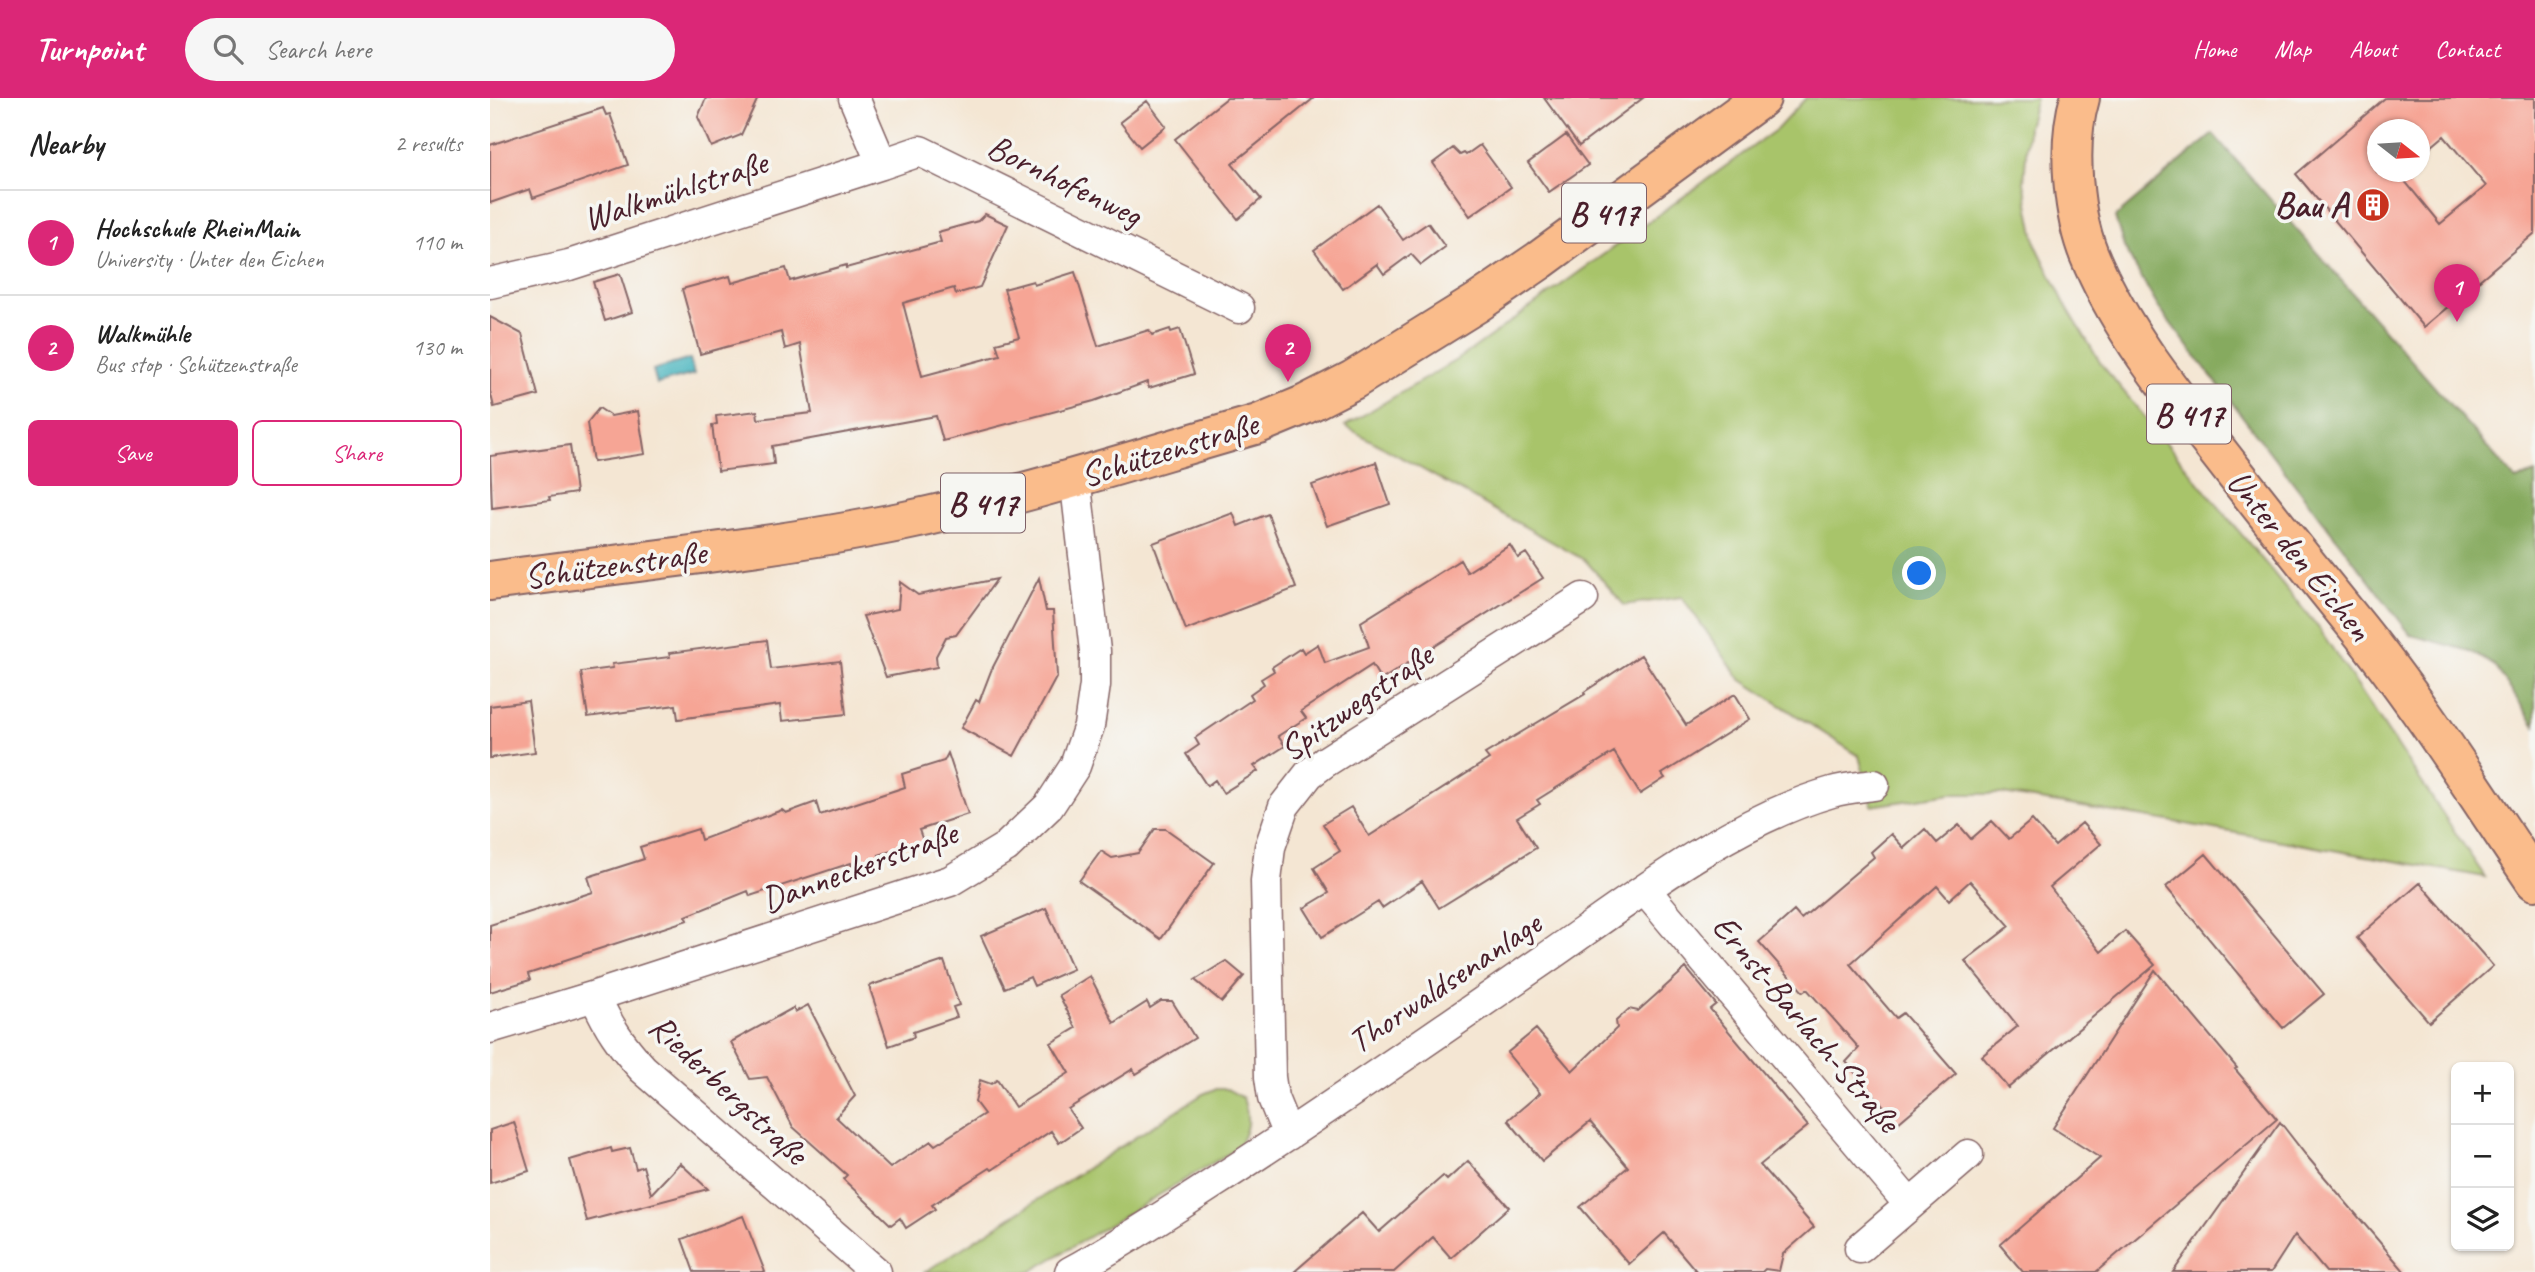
<!DOCTYPE html>
<html lang="en">
<head>
<meta charset="utf-8">
<style>
  body { margin:0; font-family:Caveat,sans-serif; background:#f6f6f6; color:#222 }
  .controls { position:absolute; right:21px; bottom:21px; display:grid; overflow:hidden; border-radius:10px; box-shadow:0 2px 5px #0004 }
  .controls button { width:63px; height:63px; display:grid; place-items:center; padding:0; border:0; border-bottom:2px solid #e0e0e0; background:#fff; color:#222; font:35px sans-serif }
  .compass { position:absolute; left:1877px; top:21px; width:63px; height:63px; border-radius:50%; background:#fff; box-shadow:0 2px 5px #0004; rotate:107deg }
  .you { position:absolute; left:1430px; top:476px; width:24px; height:24px; margin:-18px; border:5px solid #fff; border-radius:50%; background:#1a73e8; box-shadow:0 0 0 10px #1a73e833 }
  .badge { display:grid; place-items:center; width:46px; height:46px; border-radius:50%; background:#db2777; color:#fff; font-size:23px; font-weight:700 }
  .pin { position:absolute; translate:-50% -58px; filter:drop-shadow(0 2px 4px #0008) }
  .pin::after { content:''; position:absolute; top:37px; width:24px; height:21px; background:inherit; clip-path:polygon(0 0,100% 0,50% 100%) }
  .list { margin:0; padding:0; list-style:none }
  h2 { display:flex; justify-content:space-between; align-items:center; height:91px; margin:0; padding:0 28px; font-size:30px }
  h2 small { font-size:23px; font-weight:400; color:#767676 }
  .list li { display:grid; grid-template-columns:46px 1fr auto; gap:21px; align-items:center; box-sizing:border-box; height:105px; padding:0 28px; border-top:2px solid #e0e0e0 }
  .list b { display:block; font-size:26px; white-space:nowrap }
  .list p { margin:0; font-size:23px; white-space:nowrap; color:#767676 }
  .list em { font-size:23px; font-style:normal; color:#767676 }
  .actions { display:flex; gap:14px; padding:21px 28px }
  .actions a { flex:1; padding:16px 0; border:2px solid #db2777; border-radius:10px; text-align:center; font-size:24px; color:#db2777 }
  .actions .main { background:#db2777; color:#fff }
  .icon { flex:none; width:38px; height:38px; fill:none; stroke:currentColor; stroke-width:2; stroke-linecap:round; stroke-linejoin:round }
  .map { position:relative; flex:none; width:2045px; height:1174px; overflow:hidden }
  header { display:flex; align-items:center; gap:42px; box-sizing:border-box; height:98px; padding:0 35px; background:#db2777; color:#fff }
  header strong { font-size:33px }
  nav { display:flex; gap:38px; margin-inline-start:auto; font-size:24px }
  .search { width:490px; height:63px; background:#f6f6f6; display:flex; align-items:center; gap:18px; box-sizing:border-box; padding:0 24px; border-radius:38px; color:#767676; font-size:26px }
  main { display:flex }
  aside { flex:1; background:#fff }
  .map>svg:first-child { display:block }
</style>
</head>
<body>
<header>
<strong>Turnpoint</strong>
<div class="search"><svg class="icon" aria-label="search" viewBox="0 0 24 24"><circle cx="10" cy="10" r="6"/><path d="M15 15l6 6"/></svg>Search here</div>
<nav><a>Home</a><a>Map</a><a>About</a><a>Contact</a></nav>
</header>
<main>
<aside>
<h2>Nearby<small>2 results</small></h2>
<ul class="list">
<li><span class="badge">1</span><div><b>Hochschule RheinMain</b><p>University · Unter den Eichen</p></div><em>110 m</em></li>
<li><span class="badge">2</span><div><b>Walkmühle</b><p>Bus stop · Schützenstraße</p></div><em>130 m</em></li>
</ul>
<div class="actions"><a class="main">Save</a><a>Share</a></div>
</aside>
<div class="map">
<svg width="2045" height="1174" viewBox="0 0 2045 1174">
  <rect width="100%" height="100%" fill="#f6f6f2"/>
  <filter id="ink" filterUnits="userSpaceOnUse"><feTurbulence type="fractalNoise" baseFrequency=".0143" numOctaves="2"/><feDisplacementMap in="SourceGraphic" scale="14" xChannelSelector="R" yChannelSelector="G"/><feConvolveMatrix kernelMatrix="1 2 1 2 8 2 1 2 1" color-interpolation-filters="sRGB"/></filter>
  <filter id="wash" filterUnits="userSpaceOnUse"><feTurbulence type="fractalNoise" baseFrequency=".00686" numOctaves="4" result="noise"/><feDisplacementMap in="SourceGraphic" scale="28" xChannelSelector="R" yChannelSelector="G"/><feGaussianBlur stdDeviation="1.57" result="paint"/><feColorMatrix in="noise" values="0 0 0 0 0 0 0 0 0 0 0 0 0 0 0 0 0 1.4 0 .05"/><feComposite in="paint" operator="in"/></filter>
  <g filter="url(#wash)">
    <rect width="100%" height="100%" fill="#f4e6d3"/>
    <path fill="#a8c46b" stroke="#79724b" stroke-width="2" d="M1316 0H1546L1538 29 1534 84 1546 147 1574 204 1611 266 1828 529 1995 779 1679 723 1513 696H1461L1382 708 1369 658 1250 581 1192 499 1134 507 1096 463 855 328 973 258 1287 31Z
      M725 991H737L753 1000C760 1021 759 1033 746 1051L540 1174H435L713 996Z"/>
    <path fill="#86aa5f" stroke="#686445" stroke-width="2" d="M1723 36 2026 382 2045 375V628L2005 568 1980 553 1921 537 1668 209 1634 149 1625 119Z"/>
    <path fill="#45b4be" stroke="#486a74" stroke-width="2" d="M200 261 204 276 167 286 163 272Z"/>
    <g id="blocks">
      <path fill="#f6a595" fill-rule="evenodd" d="M216 0H268L251 37 221 49 208 19Z
        M737 0H824L742 66 771 101 748 121 685 41Z
        M1054 0H1153L1089 48Z
        M1895 0H2045V135L1934 229 1806 76ZM1887 32H1929V59L1954 38 1996 88 1950 126 1909 76 1912 74H1887Z
        M657 3 676 28 650 49 630 24Z
        M113 10 116 17 120 16 138 67 43 100 40 91 0 105V47Z
        M1076 37 1098 67 1059 94 1038 65Z
        M990 47 1021 89 980 118 943 65 963 50 970 57 974 55 976 57Z
        M887 106 913 142 938 125 955 149 931 167 921 156 894 176 887 166 853 191 824 152Z
        M495 116 518 127 490 189 466 196 464 190 413 205 432 278 510 257 506 245 529 239 514 191 543 183 544 187 585 174 608 248 659 232 662 237 680 231 681 234 690 231 704 276 659 290 657 284 604 303 453 343 446 318 282 348 284 366 228 373 222 327 227 326 226 318 267 313 268 321 322 315 310 246 295 251 291 234 210 256 192 191 240 178 242 185 296 170 300 183 356 167V170L451 144 448 134 488 123Z
        M130 176 142 214 115 223 103 184Z
        M0 219 32 236 48 297 4 309 0 293Z
        M109 310 121 318 148 313 155 356 103 364 97 325Z
        M80 347 86 395 59 399 60 402 2 410 0 358Z
        M886 364 900 406 837 428 822 387Z
        M743 415 748 428 778 416 806 490 696 532 663 445Z
        M1020 447 1028 460 1036 455 1053 480 891 582 882 567 811 613 816 620 788 638 795 648 764 668 768 673 733 695 725 682 717 688 696 656 709 647 705 640 763 601 760 596 774 586 771 581 784 573 782 569 811 550 814 555 828 546 835 565 879 549 871 524 970 462 977 474Z
        M549 480 556 513H563L567 578 524 658 471 630 486 602 489 604 501 573Z
        M507 481 466 537 456 539 446 558 447 569 396 579 373 518 408 511 410 484 428 497Z
        M277 542 281 571 350 563 356 616 292 623 290 607 188 621 186 607 98 619 91 574 123 570 122 566 180 559 179 555Z
        M1151 557 1196 627 1245 596 1260 621 1172 676 1175 680 1150 696 1124 654 1047 702 1050 706 1027 720 1046 750 949 810 932 783 892 810 888 804 832 839 814 810 839 795 824 770 850 753 833 726 861 709 879 738 999 661 995 656 1095 596 1094 594Z
        M38 603 45 654 0 660V608Z
        M458 655 478 716 429 732 433 743 389 757 391 762 363 772 361 765 260 798 258 793 196 818 198 822 72 863V865L38 876 40 882 0 894V827L103 794 98 779 154 761 150 749 208 731 211 742 292 712 296 715 326 704 330 717 415 689 412 676 454 663Z
        M1542 722 1565 748 1592 725 1611 746 1560 789 1611 854 1635 833 1665 867 1518 990 1492 958 1528 928 1475 863 1520 828 1480 783 1459 802 1447 788 1360 866 1406 920 1413 915 1466 976 1408 1025 1356 964 1369 950 1317 891 1313 894 1269 844 1304 813 1311 821 1384 759 1381 754 1401 736 1414 750 1435 731 1447 745 1469 727 1481 741 1502 723 1519 741Z
        M665 731H676L724 765 671 841 589 783 611 753 622 760 648 755Z
        M1716 756 1834 896 1793 930 1676 789Z
        M1930 785 2003 868 1939 924 1867 840Z
        M556 810 583 871 544 888 540 879 515 890 491 838Z
        M454 863 469 907 463 909 467 919 423 934 424 939 399 948 379 888Z
        M736 863 754 878 732 904 705 882Z
        M1196 870 1226 906 1220 911 1318 1028 1270 1067 1324 1129 1293 1156 1289 1173 1275 1171 1272 1174H1207L1174 1135 1139 1166 1090 1109 1138 1069 1100 1024 1052 1063 1018 1022 1050 995 1017 955 1046 931 1082 973 1127 930 1126 923 1139 911 1148 913Z
        M1665 872 1747 970 1745 971 1787 1021 1606 1174H1533L1510 1147 1610 1060 1563 1030Z
        M600 878 624 925 657 904 660 910 671 903H682L705 940 646 976 643 971 578 1011 591 1030 569 1045 561 1033 502 1072 500 1070 442 1107 445 1111 416 1130 410 1120 401 1127 353 1081 357 1077 303 1029 277 979 260 981 241 944 303 910 305 914 318 907 365 998 346 1019 400 1070 441 1043 445 1047 494 1016 485 1004 490 982 501 986 507 982 525 1009 579 975 561 945 586 930 569 897Z
        M24 1024 39 1073 0 1085V1032Z
        M1790 1024 1815 1056 1915 1174H1836L1805 1137 1781 1174H1683Z
        M121 1050 122 1054 140 1050 146 1071 153 1068 161 1096 190 1065 218 1091 97 1123 80 1062Z
        M978 1063 1019 1109 961 1160 943 1139 904 1174H804L872 1115 889 1134 953 1078 957 1082Z
        M253 1118 275 1174H204L192 1141Z"/>
    </g>
  </g>
  <g filter="url(#ink)">
    <use href="#blocks" fill-opacity="0" stroke="#866566" stroke-width="2"/>
    <g fill="none" stroke-linecap="round" stroke-linejoin="round">
      <g stroke="#866566" stroke-width="33">
        <path id="street" d="M364 0 392 66 430 53 749 210
          M0 185 79 167 392 66
          M1155 792 1420 1107 1478 1057
          M105 898 460 783 516 749 559 708 585 668 599 628 605 587V553L585 379
          M0 930 105 898C117 927 132 948 153 971L386 1174
          M798 1037 783 1000 780 979 776 783 780 749 794 708 819 676 835 664 1093 500
          M1370 1150 1420 1107
          M580 1174C630 1147 676 1116 724 1085 835 1014 943 938 1052 863 1139 803 1240 723 1342 694 1355 690 1370 689 1384 687"/>
      </g>
      <g stroke="#866566" stroke-width="42">
        <path id="primary" d="M1590 0C1576 47 1582 121 1603 166 1632 232 1678 290 1722 346 1767 404 1813 462 1860 520 1928 603 1985 694 2045 783
          M0 483C137 464 275 451 410 424 531 399 649 360 768 326L814 307 863 282 987 205 1050 162 1271 0"/>
      </g>
      <use href="#street" stroke="#fff" stroke-width="30"/>
      <use href="#primary" stroke="#fabc8b" stroke-width="38"/>
    </g>
  </g>
  <defs>
    <g id="building-disc" transform="scale(1.75)"><circle r="9.5" fill="#c8321e" stroke="#f6f6f2"/><path d="M-4-6H4V6H1V3H-1V6H-4ZM-2.5-4.3h1.7v1.8h-1.7ZM.8-4.3h1.7v1.8H.8ZM-2.5-1h1.7V.8h-1.7ZM.8-1h1.7V.8H.8Z" fill="#fff"/></g>
  </defs>
  <g fill-rule="evenodd">
    <use href="#building-disc" x="1883" y="107"/>
  </g>
  <g text-anchor="middle" stroke-width="7" stroke-linejoin="round" paint-order="stroke">
    <g fill="#f6f6f2" stroke="#7e6067" stroke-width="2">
      <rect x="1072" y="85.5" width="84" height="59" rx="5"/>
      <rect x="1657" y="286.5" width="84" height="59" rx="5"/>
      <rect x="451" y="375.5" width="84" height="59" rx="5"/>
    </g>
    <g font-size="33" font-weight="bold" fill="#4a1f2b">
      <text x="1114" y="127">B 417</text>
      <text x="1699" y="328">B 417</text>
      <text x="493" y="417">B 417</text>
    </g>
    <g font-size="35" fill="#4a1f2b" stroke="#f6f6f2">
      <text transform="translate(575 82) rotate(26)" y="12">Bornhofenweg</text>
      <text transform="translate(185 92) rotate(-18)" y="12">Walkmühlstraße</text>
      <text transform="translate(679 351) rotate(-17)" y="12">Schützenstraße</text>
      <text transform="translate(1810 457) rotate(51)" y="12">Unter den Eichen</text>
      <text transform="translate(125 466) rotate(-8)" y="12">Schützenstraße</text>
      <text transform="translate(866 604) rotate(-35)" y="12">Spitzwegstraße</text>
      <text transform="translate(369 768) rotate(-20)" y="12">Danneckerstraße</text>
      <text transform="translate(954 884) rotate(-34)" y="12">Thorwaldsenanlage</text>
      <text transform="translate(1317 925) rotate(50)" y="12">Ernst-Barlach-Straße</text>
      <text transform="translate(239 991) rotate(43)" y="12">Riederbergstraße</text>
    </g>
    <g font-size="35" font-weight="bold" fill="#4a1f2b" stroke="#f6f6f2" text-anchor="end">
      <text x="1858" y="119">Bau A</text>
    </g>
  </g>
</svg>
<div class="controls">
<button>+</button>
<button>−</button>
<button><svg class="icon" aria-label="layers" viewBox="0 0 24 24"><path d="M12 4l9 5-9 5-9-5zM3 14l9 5 9-5"/></svg></button>
</div>
<svg class="compass" viewBox="-18 -18 36 36"><path d="M0-13l5 13h-10z" fill="#e53935"/><path d="M0 13l5-13h-10z" fill="#767676"/></svg>
<div class="you"></div>
<div class="pin badge" style="left:1967px;top:224px">1</div>
<div class="pin badge" style="left:798px;top:284px">2</div>
</div>
</main>
</body>
</html>
